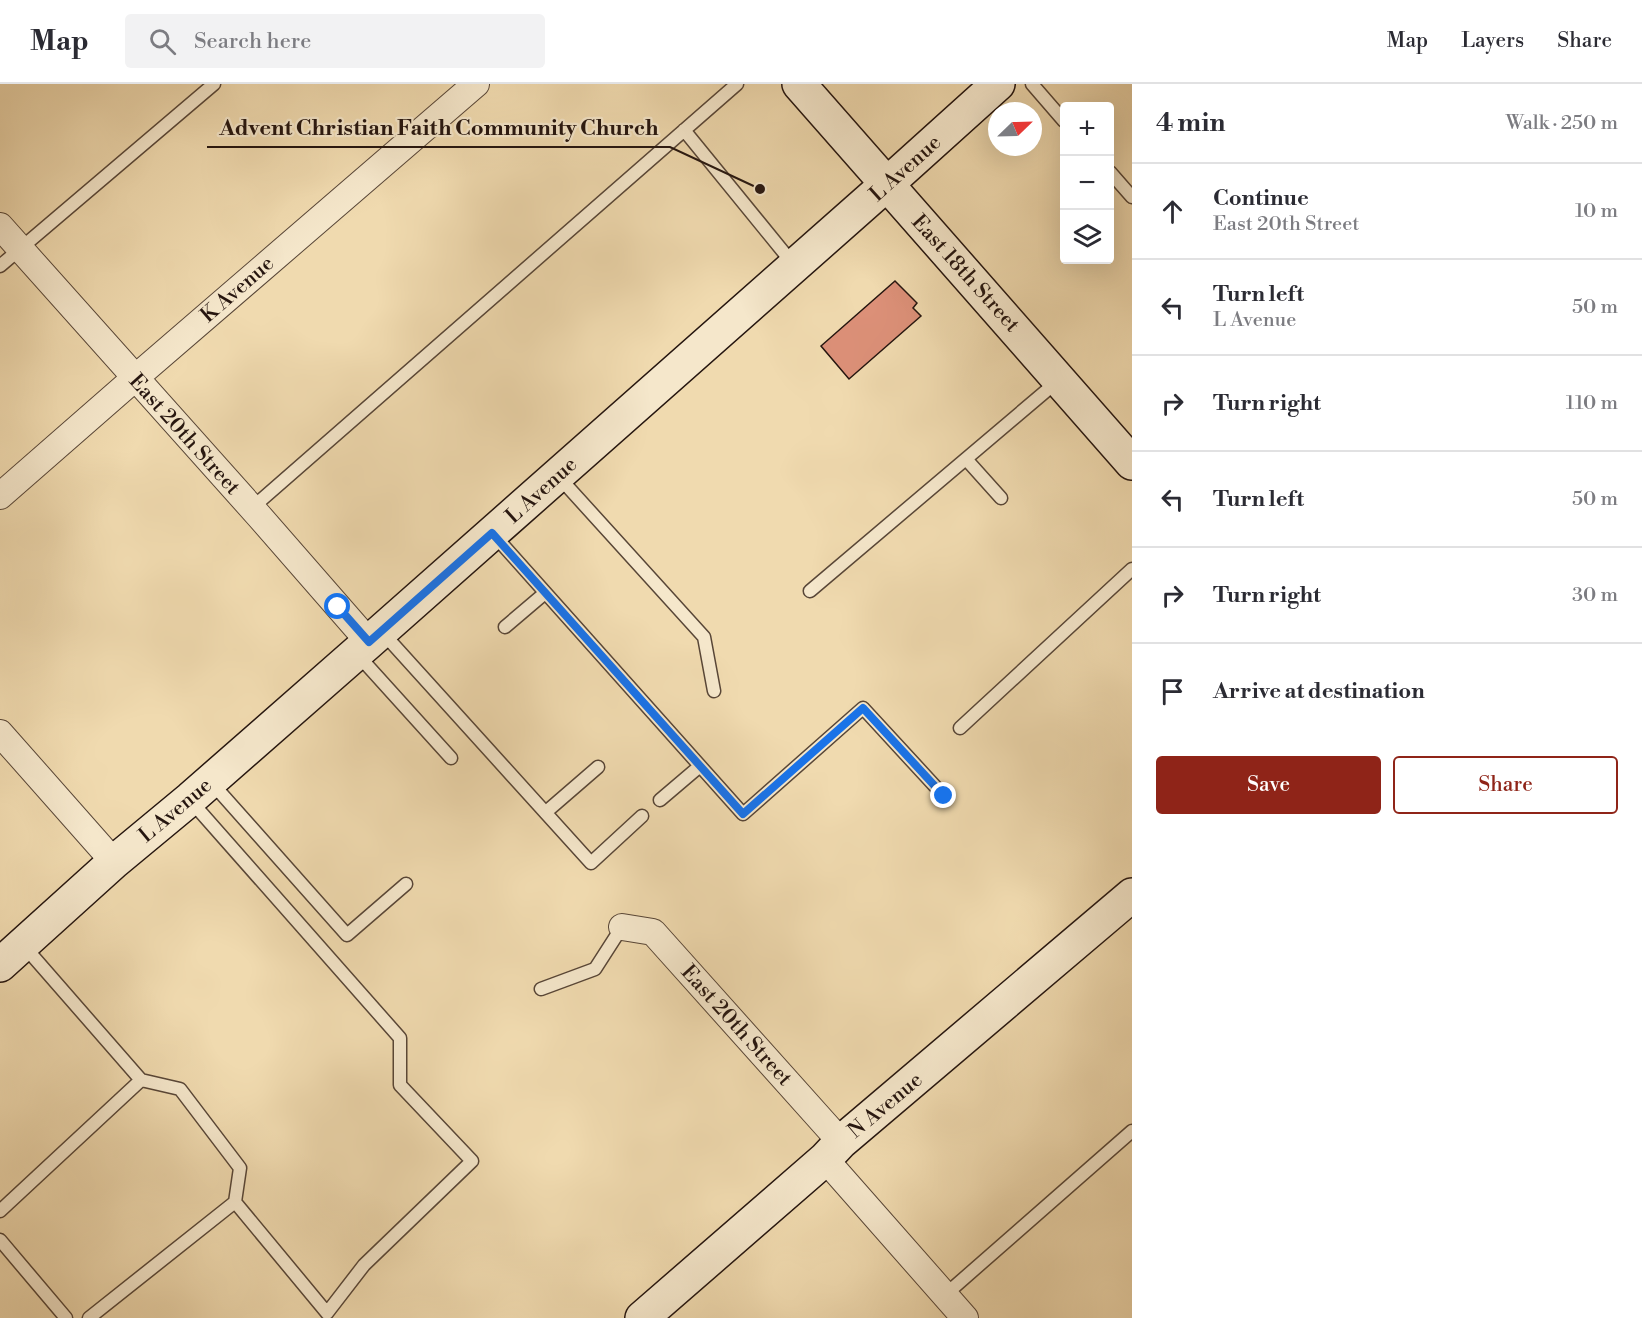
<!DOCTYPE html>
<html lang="en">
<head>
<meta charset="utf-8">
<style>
  body { margin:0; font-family:"Libre Bodoni",serif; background:#f2f2f3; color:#2b2b33 }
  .controls { position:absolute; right:18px; top:18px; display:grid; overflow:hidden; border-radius:6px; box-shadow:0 6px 24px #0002 }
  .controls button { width:54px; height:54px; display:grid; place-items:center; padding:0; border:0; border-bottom:2px solid #e1e1e2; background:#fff; color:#2b2b33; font:30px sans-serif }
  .compass { position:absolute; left:988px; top:18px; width:54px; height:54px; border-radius:50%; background:#fff; box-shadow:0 6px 24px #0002; rotate:67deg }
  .stop { position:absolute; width:18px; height:18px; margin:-14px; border:4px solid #1a73e8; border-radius:50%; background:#fff }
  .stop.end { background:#1a73e8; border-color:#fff; box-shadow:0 2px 6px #0008 }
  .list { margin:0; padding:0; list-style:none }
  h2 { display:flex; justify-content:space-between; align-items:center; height:78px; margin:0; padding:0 24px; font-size:26px }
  h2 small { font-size:20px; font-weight:400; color:#7c7c81 }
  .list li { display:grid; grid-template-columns:39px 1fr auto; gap:18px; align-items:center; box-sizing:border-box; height:96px; padding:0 24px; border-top:2px solid #e1e1e2 }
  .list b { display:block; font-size:22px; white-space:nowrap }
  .list p { margin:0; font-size:20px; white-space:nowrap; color:#7c7c81 }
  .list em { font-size:20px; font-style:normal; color:#7c7c81 }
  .actions { display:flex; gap:12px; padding:18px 24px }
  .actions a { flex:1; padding:14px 0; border:2px solid #8f2418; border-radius:6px; text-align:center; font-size:21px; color:#8f2418 }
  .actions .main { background:#8f2418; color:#fff }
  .icon { flex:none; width:33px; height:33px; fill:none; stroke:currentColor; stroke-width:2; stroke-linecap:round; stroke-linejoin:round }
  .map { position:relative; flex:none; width:1132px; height:1234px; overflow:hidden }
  header { display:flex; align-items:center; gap:36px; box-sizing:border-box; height:84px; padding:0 30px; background:#fff; border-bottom:2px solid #e1e1e2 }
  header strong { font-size:28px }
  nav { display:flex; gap:33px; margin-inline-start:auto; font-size:21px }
  .search { width:420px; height:54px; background:#f2f2f3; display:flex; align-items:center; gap:15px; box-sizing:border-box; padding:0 21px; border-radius:6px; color:#7c7c81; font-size:22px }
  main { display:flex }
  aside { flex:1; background:#fff }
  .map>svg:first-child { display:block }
</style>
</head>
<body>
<header>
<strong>Map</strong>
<div class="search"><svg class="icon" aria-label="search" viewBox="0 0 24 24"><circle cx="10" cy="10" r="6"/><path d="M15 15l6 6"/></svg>Search here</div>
<nav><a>Map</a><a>Layers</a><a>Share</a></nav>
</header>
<main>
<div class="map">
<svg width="1132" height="1234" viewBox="0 0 1132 1234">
  <rect width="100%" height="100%" fill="#f0daaf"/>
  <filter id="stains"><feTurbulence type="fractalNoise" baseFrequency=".00333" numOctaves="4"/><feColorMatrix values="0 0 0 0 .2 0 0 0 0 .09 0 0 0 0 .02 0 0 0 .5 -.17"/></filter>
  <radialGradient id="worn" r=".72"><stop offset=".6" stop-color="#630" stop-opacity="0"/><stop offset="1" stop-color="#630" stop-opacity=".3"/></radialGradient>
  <path fill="#dc9078" stroke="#25150f" stroke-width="1.5" d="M895 197 917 219 913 224 921 232 849 295 821 262Z"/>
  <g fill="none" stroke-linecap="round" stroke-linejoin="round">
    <g stroke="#584637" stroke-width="15">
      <path id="lane" d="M1032 0 1064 37
        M684 46 794 181
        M1110 88 1132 113
        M0 182 214 0
        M966 375 1001 414
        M558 392 704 553 714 607
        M252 424 737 0
        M493 450 743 730 863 624 944 712
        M810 507 1059 296
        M505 543 545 509
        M382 548 591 779 642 732
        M357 570 451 674
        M960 644 1132 485
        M211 698 347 851 406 800
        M660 716 700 682
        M546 728 598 683
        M541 905 595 885 622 843
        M141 996 180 1005 240 1084 235 1118
        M0 1127 141 996 24 862
        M0 1156 66 1234
        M945 1211 1132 1047
        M89 1234 235 1118 327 1229 364 1181 472 1077 400 1001V954L190 716"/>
    </g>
    <g stroke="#584637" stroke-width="28">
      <path id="street" d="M0 142 259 432 369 558
        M0 412 135 294 476 0
        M0 649 114 778
        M622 843 653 848 841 1058
        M825 1075 965 1234"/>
    </g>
    <g stroke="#25150f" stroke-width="36">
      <path id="secondary" d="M799 0 1132 379
        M0 881 114 778 190 715 369 558 887 100 998 0
        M642 1234 825 1075 841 1058 1132 811"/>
    </g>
    <use href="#lane" stroke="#f5e7cb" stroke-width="12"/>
    <use href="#street" stroke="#f5e7cb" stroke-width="26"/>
    <use href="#secondary" stroke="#f5e7cb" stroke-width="33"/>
  </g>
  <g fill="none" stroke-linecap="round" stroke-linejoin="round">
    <path stroke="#1a73e8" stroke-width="8" d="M338 523 369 558 492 449 743 730 863 624 944 712"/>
  </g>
  <g text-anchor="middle" stroke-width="4.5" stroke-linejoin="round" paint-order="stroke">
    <g font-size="21" fill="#25150f" stroke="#f5e7cb">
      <text transform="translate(905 84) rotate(-42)" y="7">L Avenue</text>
      <text transform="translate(966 189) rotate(48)" y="7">East 18th Street</text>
      <text transform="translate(237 205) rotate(-41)" y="7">K Avenue</text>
      <text transform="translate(185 350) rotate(48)" y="7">East 20th Street</text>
      <text transform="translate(541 406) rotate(-42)" y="7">L Avenue</text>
      <text transform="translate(175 726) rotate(-40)" y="7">L Avenue</text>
      <text transform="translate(737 941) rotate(48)" y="7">East 20th Street</text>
      <text transform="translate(885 1021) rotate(-40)" y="7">N Avenue</text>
    </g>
  </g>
  <path fill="none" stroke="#25150f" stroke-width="2" d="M760 105L670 63H207"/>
  <circle fill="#25150f" stroke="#f5e7cb" stroke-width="2" cx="760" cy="105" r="6"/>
  <g font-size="22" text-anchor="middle" font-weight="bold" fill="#25150f" stroke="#f5e7cb" stroke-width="4.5" stroke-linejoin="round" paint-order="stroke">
    <text x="439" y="51">Advent Christian Faith Community Church</text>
  </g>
  <rect width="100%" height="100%" filter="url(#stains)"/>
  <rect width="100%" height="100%" fill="url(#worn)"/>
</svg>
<div class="controls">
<button>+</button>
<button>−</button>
<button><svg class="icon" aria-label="layers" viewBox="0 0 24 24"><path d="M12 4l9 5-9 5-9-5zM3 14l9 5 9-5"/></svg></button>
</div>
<svg class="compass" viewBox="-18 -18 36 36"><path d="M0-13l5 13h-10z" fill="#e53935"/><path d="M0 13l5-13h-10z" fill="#7c7c81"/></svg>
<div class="stop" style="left:338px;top:523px"></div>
<div class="stop end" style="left:944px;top:712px"></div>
</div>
<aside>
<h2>4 min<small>Walk · 250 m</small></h2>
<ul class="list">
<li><svg class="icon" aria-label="ahead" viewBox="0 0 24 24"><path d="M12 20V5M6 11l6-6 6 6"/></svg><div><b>Continue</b><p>East 20th Street</p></div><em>10 m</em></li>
<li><svg class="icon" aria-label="left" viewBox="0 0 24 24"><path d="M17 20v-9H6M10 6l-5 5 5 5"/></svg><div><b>Turn left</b><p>L Avenue</p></div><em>50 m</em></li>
<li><svg class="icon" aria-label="right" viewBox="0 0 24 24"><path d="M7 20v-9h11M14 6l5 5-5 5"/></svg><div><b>Turn right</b></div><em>110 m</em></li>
<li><svg class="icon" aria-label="left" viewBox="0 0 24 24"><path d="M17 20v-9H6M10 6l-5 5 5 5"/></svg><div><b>Turn left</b></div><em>50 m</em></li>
<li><svg class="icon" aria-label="right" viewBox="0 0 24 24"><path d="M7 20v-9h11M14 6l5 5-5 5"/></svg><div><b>Turn right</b></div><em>30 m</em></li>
<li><svg class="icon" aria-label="arrive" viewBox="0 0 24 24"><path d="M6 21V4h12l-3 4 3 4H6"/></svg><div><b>Arrive at destination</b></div></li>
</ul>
<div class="actions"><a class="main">Save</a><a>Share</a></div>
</aside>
</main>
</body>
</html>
